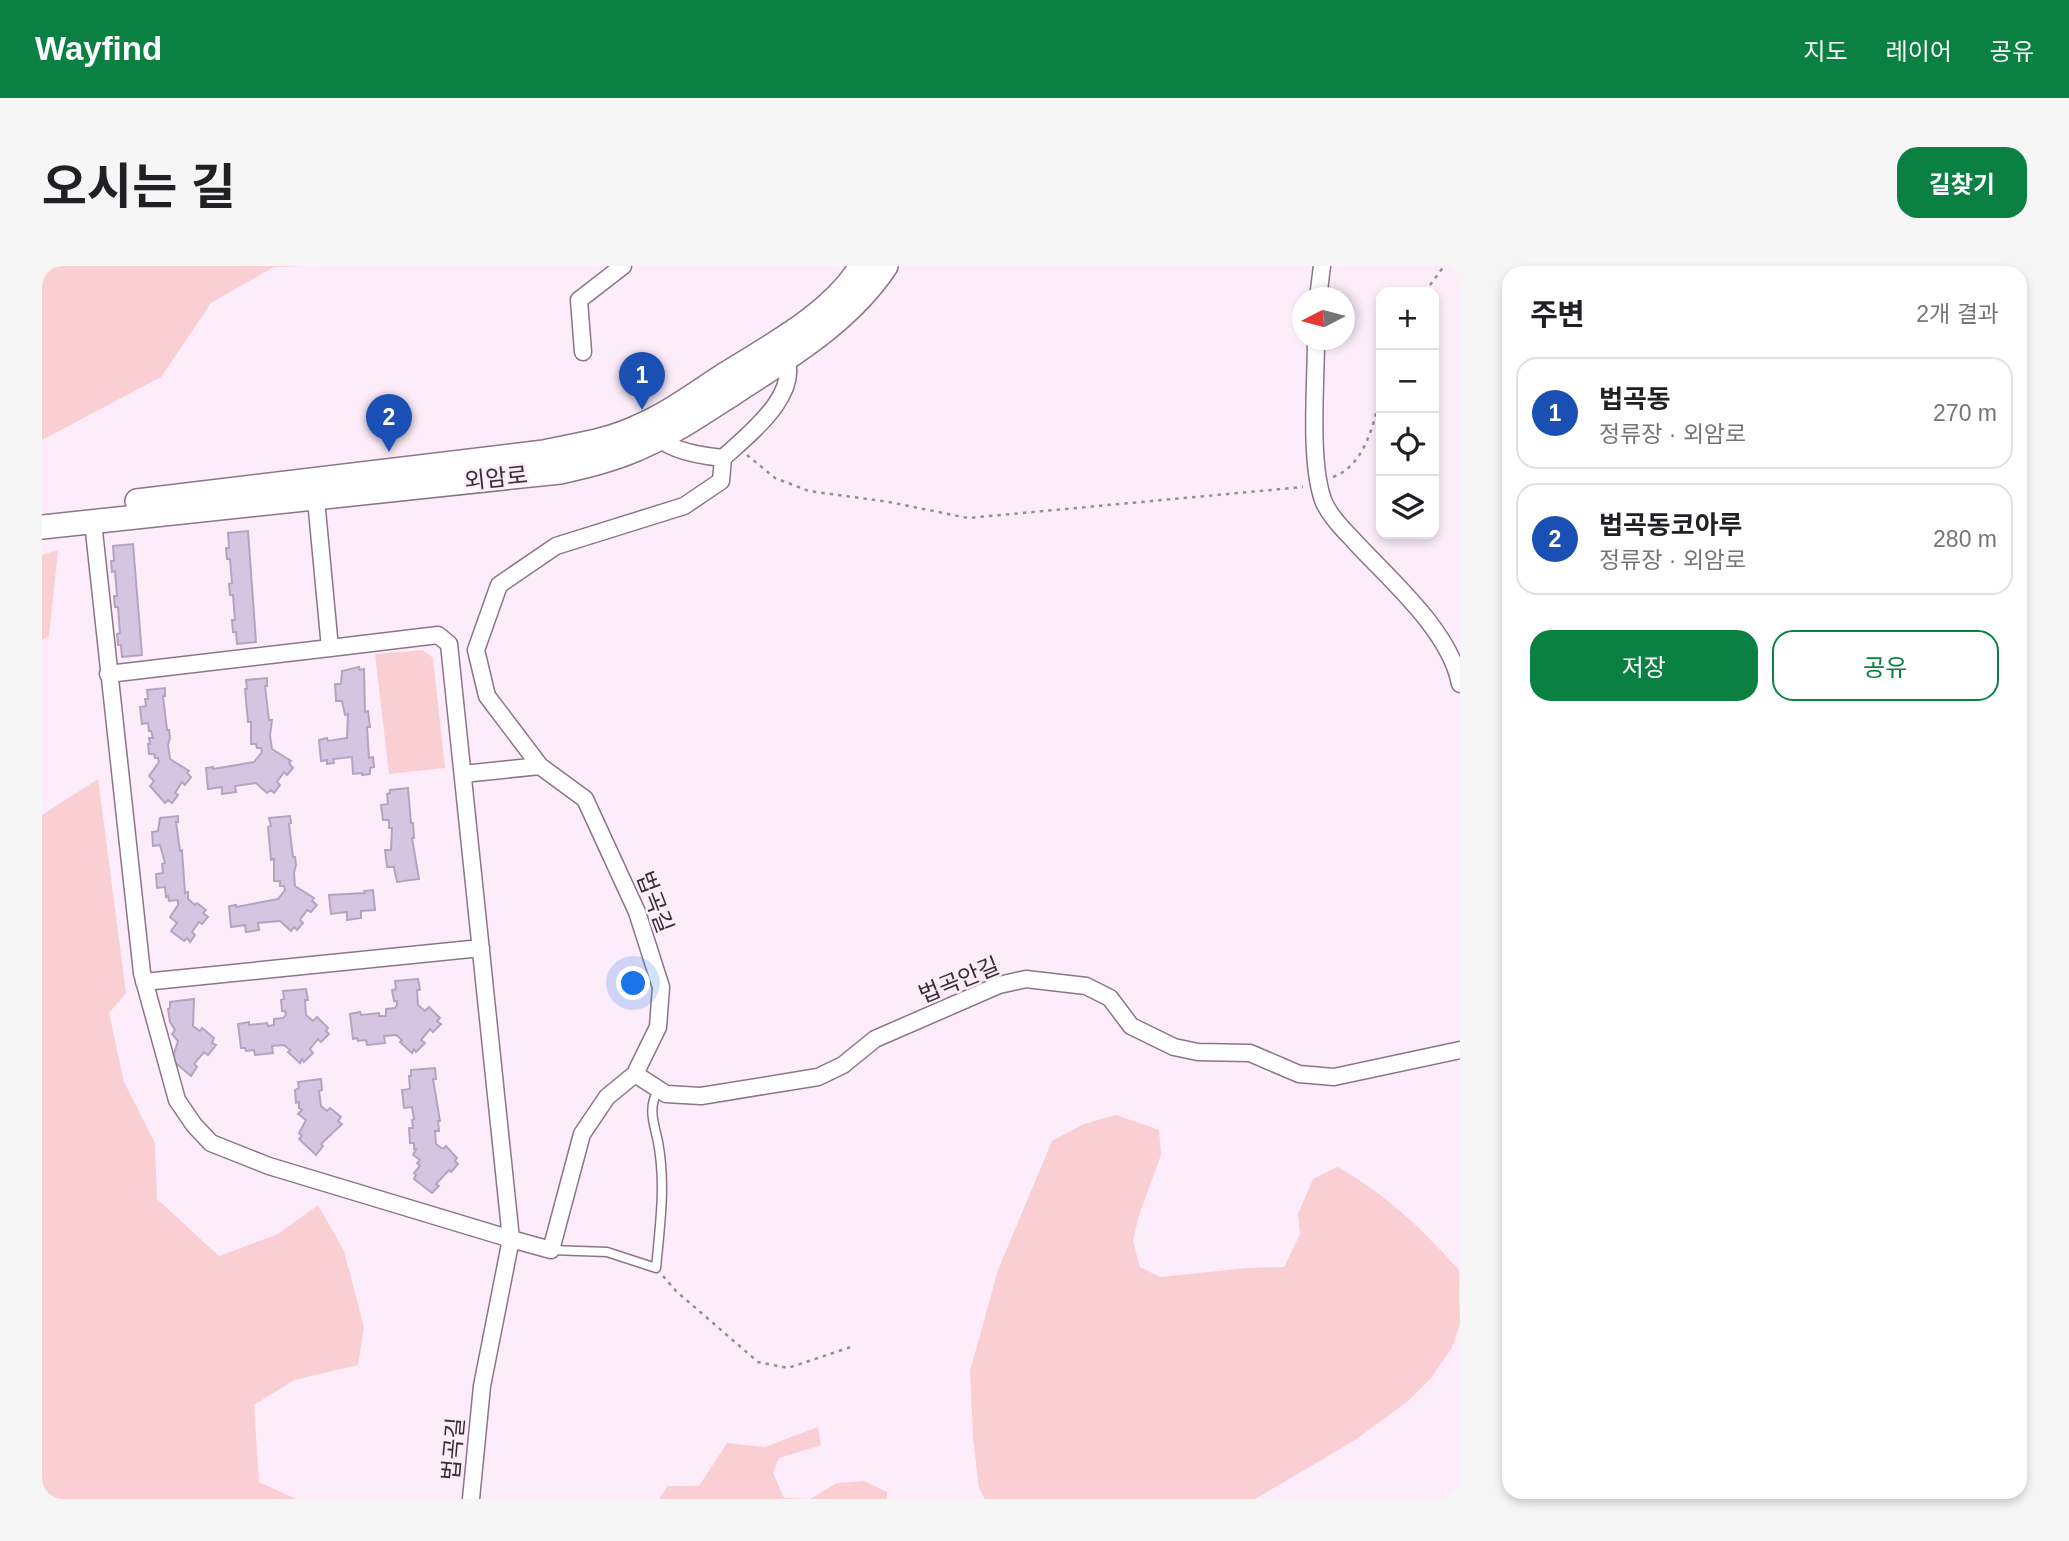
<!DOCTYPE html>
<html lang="ko">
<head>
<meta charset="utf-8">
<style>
  body { margin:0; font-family:Helvetica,"Noto Sans KR",sans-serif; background:#f6f6f6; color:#202124 }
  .controls { position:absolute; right:21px; top:21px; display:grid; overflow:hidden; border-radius:14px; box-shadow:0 4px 10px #0003 }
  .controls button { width:63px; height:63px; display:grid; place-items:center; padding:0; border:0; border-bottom:2px solid #e0e0e0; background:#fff; color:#202124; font:35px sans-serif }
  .compass { position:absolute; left:1250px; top:21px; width:63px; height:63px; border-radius:50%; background:#fff; box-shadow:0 4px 10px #0003; rotate:264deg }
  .you { position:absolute; left:592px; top:718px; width:24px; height:24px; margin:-18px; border:5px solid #fff; border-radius:50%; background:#1a73e8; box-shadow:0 0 0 10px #1a73e833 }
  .badge { display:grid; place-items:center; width:46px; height:46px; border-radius:50%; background:#0b8043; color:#fff; font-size:23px; font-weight:700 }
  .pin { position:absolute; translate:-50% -58px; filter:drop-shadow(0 2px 4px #0008) }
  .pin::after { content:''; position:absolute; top:37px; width:24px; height:21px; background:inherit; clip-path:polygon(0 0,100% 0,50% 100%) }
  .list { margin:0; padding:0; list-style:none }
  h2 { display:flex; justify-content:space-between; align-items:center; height:91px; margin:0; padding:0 28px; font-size:30px }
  h2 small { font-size:23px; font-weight:400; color:#757577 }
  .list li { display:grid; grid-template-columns:46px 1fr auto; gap:21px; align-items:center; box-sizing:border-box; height:112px; margin:0 14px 14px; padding:0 14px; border:2px solid #e0e0e0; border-radius:21px }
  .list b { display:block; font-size:26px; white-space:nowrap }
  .list p { margin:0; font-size:23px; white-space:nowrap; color:#757577 }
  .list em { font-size:23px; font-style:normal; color:#757577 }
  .actions { display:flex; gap:14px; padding:21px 28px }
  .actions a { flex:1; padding:16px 0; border:2px solid #0b8043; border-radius:21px; text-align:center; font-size:24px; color:#0b8043 }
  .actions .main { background:#0b8043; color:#fff }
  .icon { flex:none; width:38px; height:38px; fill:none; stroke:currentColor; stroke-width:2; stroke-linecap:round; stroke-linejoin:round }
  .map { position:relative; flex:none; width:1418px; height:1233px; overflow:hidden; border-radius:21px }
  header { display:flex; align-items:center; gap:42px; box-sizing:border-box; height:98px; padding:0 35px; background:#0b8043; color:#fff }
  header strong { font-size:33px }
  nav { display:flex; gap:38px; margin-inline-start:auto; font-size:24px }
  .intro { display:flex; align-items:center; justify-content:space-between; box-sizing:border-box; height:168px; padding:0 42px }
  h1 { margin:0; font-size:49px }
  .button { padding:18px 32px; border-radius:21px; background:#0b8043; color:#fff; font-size:24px; font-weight:700 }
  main { display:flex; gap:42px; padding:0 42px }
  aside { flex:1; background:#fff; border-radius:21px; box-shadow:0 4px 10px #0003 }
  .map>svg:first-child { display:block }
</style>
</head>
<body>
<header>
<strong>Wayfind</strong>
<nav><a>지도</a><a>레이어</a><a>공유</a></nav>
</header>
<div class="intro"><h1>오시는 길</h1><a class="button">길찾기</a></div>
<main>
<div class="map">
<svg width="1418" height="1233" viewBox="0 0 1418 1233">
  <rect width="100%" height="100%" fill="#fdedfb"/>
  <path fill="#f9cfd4" d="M0 0H268L232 1 169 37 119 111 0 174Z
    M16 284 7 370 0 374V289Z
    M381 384 391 392 403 502 347 508 333 388Z
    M56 513 84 727 67 747 82 816 113 877 115 933 177 990 236 968 276 939 302 985 322 1061 316 1099 252 1114 212 1139 217 1216 254 1233H0V549Z
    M1074 849 1117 864 1119 889 1096 952 1091 976 1098 1001 1118 1011 1205 1002 1242 1001 1258 968 1256 948 1271 913 1295 901C1342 926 1382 965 1417 1004L1418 1058 1410 1082 1389 1112 1365 1136 1313 1174 1213 1233H943L937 1223 931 1171 928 1105 956 1004 1010 875 1042 858Z
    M776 1161 779 1179 737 1192 731 1207 742 1232 768 1233 795 1217 822 1215 845 1226V1233H617L626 1220H657L685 1177 723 1181Z"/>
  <path fill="#d4c5e1" stroke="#b3a5c0" stroke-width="2" d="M206 265 214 376 195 378 194 366H191L190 354H193L191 329H188L187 318 190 317 188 293H185L184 282H187L186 267Z
    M91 278 100 389 80 391 79 379H76L75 368 78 367 76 341H73L72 330H75L73 305 70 306 69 295H72L71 280Z
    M317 401 318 404 322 403 323 446 326 445 328 461H325L327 492 331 491 332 501 328 502V508L320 509V507L311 508 310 491 291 493 292 497 285 498V494L279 495 277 474 285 472 286 475 305 472 306 448 303 449 300 435H294L293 418H299L300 405Z
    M225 412V420H223L227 454H230L228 469 230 483 249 495 247 497 251 502 245 509 242 506 235 516 238 519 232 527 229 524 225 527 214 517 193 520 194 526 180 528V521L166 523 164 502 171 501V503L212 496 220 486 219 482H215L214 478H209V456H206L203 423H205L204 414Z
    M123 422V430H121L125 464H127L128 472 126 479 128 493 147 505 145 507 149 511 143 519 140 516 133 527 136 529 130 537 126 534 123 537 108 520 112 515 107 510 117 496 116 492H113L112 488H107L106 478H108L107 472H111L109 465H107L106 457 100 458 98 441 104 440 103 433H106L105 424Z
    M366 522 369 557H371L372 572H370L377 613 355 616 352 601H345L343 584H349L350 562H347V554H341L339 539 346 538 345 528 348 527V524Z
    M136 550V556H134L138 585 140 584 143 627 146 626V633L153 639 155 637 164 644 161 647 166 651 160 658 157 656 150 666 153 669 148 676 145 672 142 675 129 665 135 657 128 651 136 639V634L127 635 126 630 124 631 123 621 115 622 114 608 121 607 120 598 123 597 118 579 111 580 110 566 116 565 118 552Z
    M248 550 249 557 247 558 251 591H253L254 599 252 607 253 620 272 632 270 635 275 639 269 646 265 644 258 654 261 657 255 664 252 661 249 665 238 655 216 657 217 664 204 666 203 659 189 661 187 640 194 639V641L236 633 243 624 242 620H238V615H232V593L229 594 226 561 229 560 227 552Z
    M331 624 333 644 319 645V652L305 654V646L289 648 287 629 323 627 322 625Z
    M376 713 378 724H375L376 739 383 745 387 741 398 752 395 755 399 758 391 766 388 763 379 774 383 777 374 786 372 783 370 787 358 776 360 774 354 769 342 770 343 777 325 779 324 774 316 775 315 772 311 773 308 748 318 746 319 749 337 747V750H344V743L353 742 355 739V735H352L350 724 354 723 353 715Z
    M264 723 266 734H263L264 749 271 755 275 751 286 762 284 765 287 768 279 776 276 773 268 783 271 787 262 796 260 793 258 797 246 786 248 784 242 779 230 780 231 787 213 789 212 784 204 785 203 782H199L196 758 207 756V759L225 757 226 760 232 759V753L241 752 244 749 243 745H240L239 734 242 733 241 725Z
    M152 733 151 760 158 765 160 762 172 772 170 777 174 779 166 789 162 786 152 798 155 801 149 810 130 794 136 775 130 768 133 764 128 756 126 743 128 742V736Z
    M393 802 394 813H391L398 855H396L397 865H393L394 878 401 883 404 880 415 892 413 895 416 898 409 906 407 904 394 918 397 920 390 927 372 913 374 909 372 907 378 900 375 897 378 894 371 889 374 883H372V877H368L367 862H371L370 854 372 853 370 841 362 842 360 824 368 823 367 810H369V804Z
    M279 813 280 824 277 825 279 840 285 845 288 842 299 851 296 855 300 858 279 878 281 880 274 889 257 873 260 870 257 867 264 854 256 848 260 844 257 842V836L254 837 253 824 257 822 256 816Z"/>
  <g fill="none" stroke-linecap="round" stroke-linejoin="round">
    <g stroke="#8c758a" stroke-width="11">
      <path id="lane" d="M509 984 565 986 614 1002C618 959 624 918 616 876 612 857 605 841 617 823"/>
    </g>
    <g stroke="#8c758a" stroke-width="19">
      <path id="street" d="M1276 32 1280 0
        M1274 74C1274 118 1267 194 1281 234 1287 250 1303 265 1314 277 1349 315 1408 365 1418 418
        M541 86 537 34 581 0
        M613 167C624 185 661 190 681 192
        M51 256 100 707 135 834 152 859 169 877 227 900 469 973 407 378 396 369 288 382 273 223
        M66 408 288 382
        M498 500 445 430 434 384 457 319 514 280 642 240 679 215 681 192C707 168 765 124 740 85
        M421 508 498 500 543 533 595 646 619 721 616 761 593 808 565 831 540 868 509 984 469 973 440 1120 429 1233
        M102 716 439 682
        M593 808 624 828 659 830 776 811 801 799 833 773 957 719 984 713 1044 720 1068 732 1089 760 1132 781 1156 786 1208 787 1257 808 1292 811 1418 784"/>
    </g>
    <g stroke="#8c758a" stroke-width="26">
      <path id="secondary" d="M95 235 502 186C533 179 566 175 595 161 626 148 654 127 682 109 728 80 790 48 819 0
        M0 261 518 206C544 200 570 194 595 183 629 169 661 147 692 127 747 91 807 56 844 0"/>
    </g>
    <path stroke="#998c97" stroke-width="2.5" stroke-dasharray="3.5 5" stroke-linecap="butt" d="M1383 26 1402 0
      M705 189 733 212 767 225 847 236 926 252 1261 221
      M1291 211C1323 200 1333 155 1339 125
      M621 1010 634 1025 716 1096 746 1102 809 1081"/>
    <use href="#lane" stroke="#fff" stroke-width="8"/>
    <use href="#street" stroke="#fff" stroke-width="16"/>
    <use href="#secondary" stroke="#fff" stroke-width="23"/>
  </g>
  <g text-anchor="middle" stroke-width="5" stroke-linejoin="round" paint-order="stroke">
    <g font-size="23" fill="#382e37" stroke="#fdedfb">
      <text transform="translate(454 212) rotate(-6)" y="8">외암로</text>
      <text transform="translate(613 636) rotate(69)" y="8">법곡길</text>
      <text transform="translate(917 714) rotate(-22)" y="8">법곡안길</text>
      <text transform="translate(411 1183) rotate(-85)" y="8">법곡길</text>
    </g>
  </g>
</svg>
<div class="controls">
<button>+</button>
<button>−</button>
<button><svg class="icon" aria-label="locate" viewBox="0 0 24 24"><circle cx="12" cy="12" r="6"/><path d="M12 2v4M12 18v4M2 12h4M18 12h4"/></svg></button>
<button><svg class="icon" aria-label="layers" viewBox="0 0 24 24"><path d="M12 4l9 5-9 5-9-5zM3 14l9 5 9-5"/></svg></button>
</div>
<svg class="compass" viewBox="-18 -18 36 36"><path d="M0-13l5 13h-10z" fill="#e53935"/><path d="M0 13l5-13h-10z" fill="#757577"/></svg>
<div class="you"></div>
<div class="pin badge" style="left:600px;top:144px;background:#1a4fb4">1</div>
<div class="pin badge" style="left:347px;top:186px;background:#1a4fb4">2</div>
</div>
<aside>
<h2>주변<small>2개 결과</small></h2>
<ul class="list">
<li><span class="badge" style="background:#1a4fb4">1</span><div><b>법곡동</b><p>정류장 · 외암로</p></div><em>270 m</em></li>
<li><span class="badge" style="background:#1a4fb4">2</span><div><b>법곡동코아루</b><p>정류장 · 외암로</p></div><em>280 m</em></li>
</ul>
<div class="actions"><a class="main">저장</a><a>공유</a></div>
</aside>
</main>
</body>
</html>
